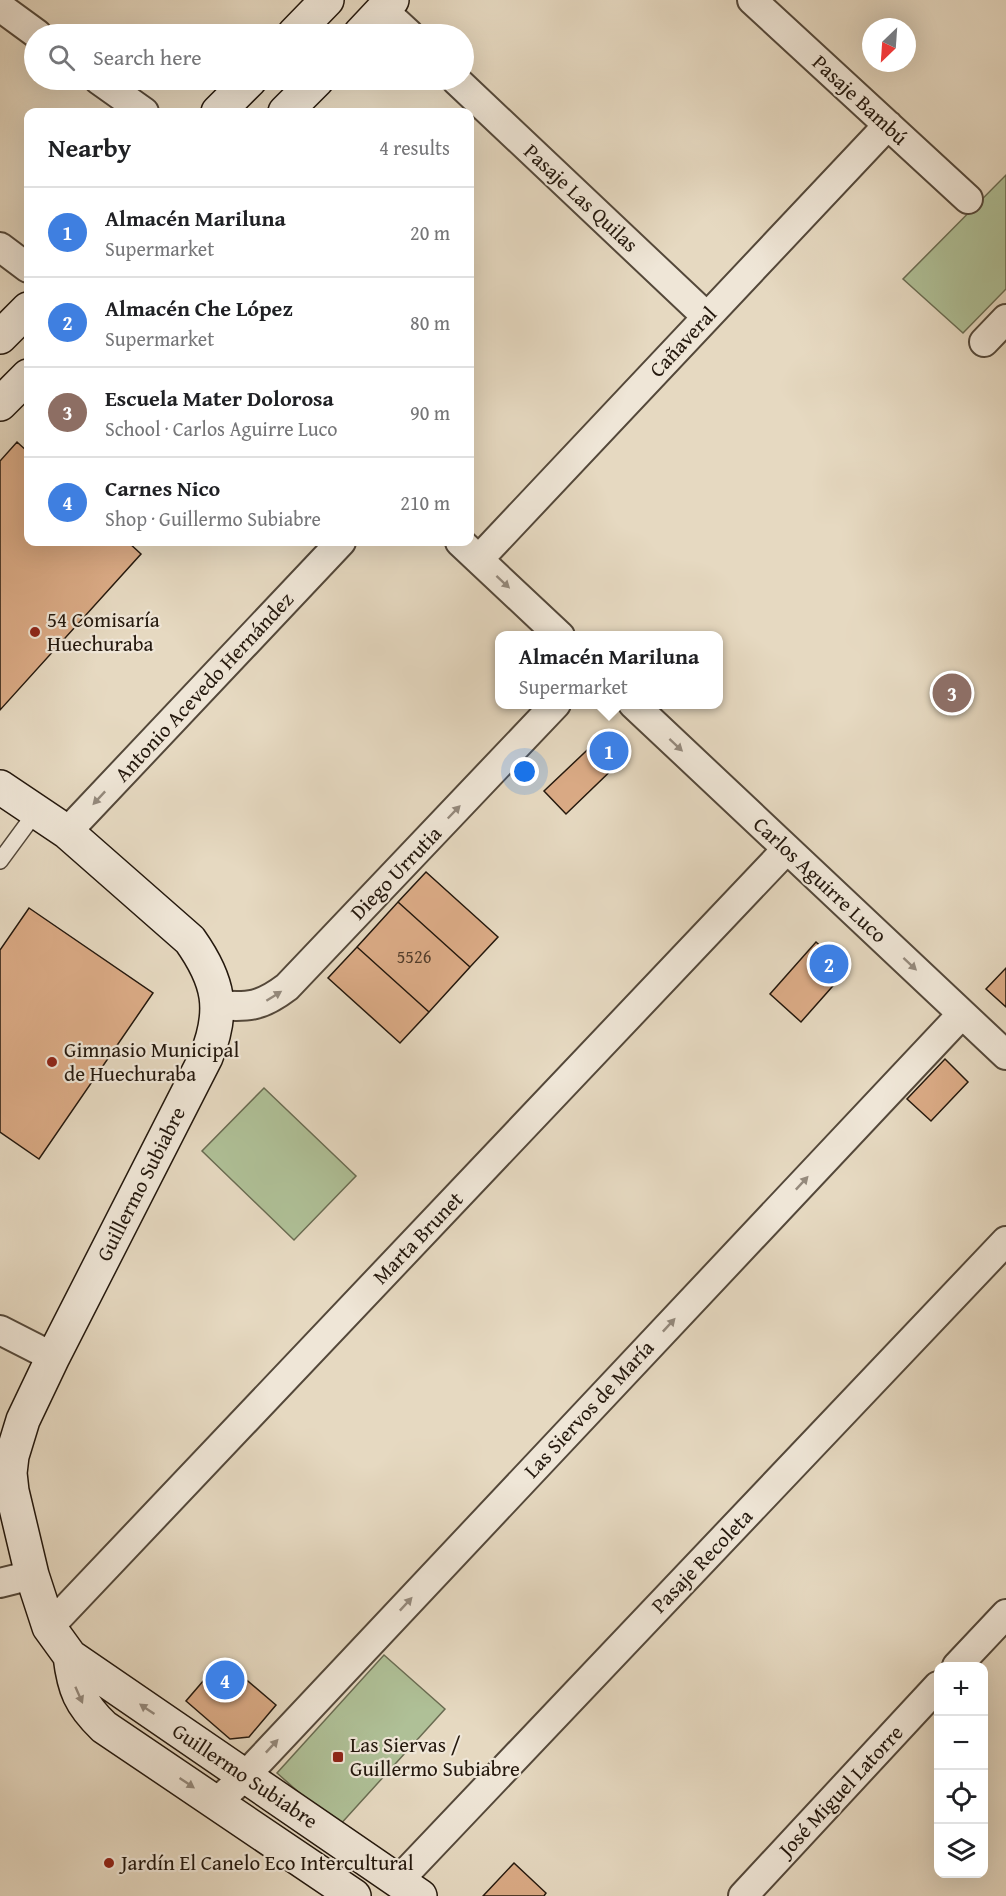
<!DOCTYPE html>
<html lang="en">
<head>
<meta charset="utf-8">
<style>
  body { margin:0; font-family:"Gentium Book Plus",serif; background:#f2f2f2; color:#202124 }
  .controls { position:absolute; right:18px; bottom:18px; display:grid; overflow:hidden; border-radius:12px; box-shadow:0 6px 24px #0002 }
  .controls button { width:54px; height:54px; display:grid; place-items:center; padding:0; border:0; border-bottom:2px solid #e0e0e0; background:#fff; color:#202124; font:30px sans-serif }
  .compass { position:absolute; left:862px; top:18px; width:54px; height:54px; border-radius:50%; background:#fff; box-shadow:0 6px 24px #0002; rotate:205deg }
  .you { position:absolute; left:525px; top:772px; width:21px; height:21px; margin:-15px; border:4px solid #fff; border-radius:50%; background:#1a73e8; box-shadow:0 0 0 9px #1a73e833 }
  .badge { display:grid; place-items:center; width:39px; height:39px; border-radius:50%; background:#0b8043; color:#fff; font-size:20px; font-weight:700 }
  .pin { position:absolute; translate:-50% -50%; border:3px solid #fff; box-shadow:0 2px 6px #0006 }
  .popup { position:absolute; left:495px; top:631px; width:228px; height:78px; box-sizing:border-box; display:grid; place-content:center; border-radius:12px; background:#fff; filter:drop-shadow(0 2px 4px #0005); font-size:20px; white-space:nowrap; color:#757577 }
  .popup b { font-size:22px; color:#202124 }
  .popup::after { content:''; position:absolute; left:50%; top:100%; margin-left:-12px; border:12px solid transparent; border-top-color:#fff }
  .list { margin:0; padding:0; list-style:none }
  h2 { display:flex; justify-content:space-between; align-items:center; height:78px; margin:0; padding:0 24px; font-size:26px }
  h2 small { font-size:20px; font-weight:400; color:#757577 }
  .list li { display:grid; grid-template-columns:39px 1fr auto; gap:18px; align-items:center; box-sizing:border-box; height:90px; padding:0 24px; border-top:2px solid #e0e0e0 }
  .list b { display:block; font-size:22px; white-space:nowrap }
  .list p { margin:0; font-size:20px; white-space:nowrap; color:#757577 }
  .list em { font-size:20px; font-style:normal; color:#757577 }
  .icon { flex:none; width:33px; height:33px; fill:none; stroke:currentColor; stroke-width:2; stroke-linecap:round; stroke-linejoin:round }
  .map { position:relative; flex:none; width:1006px; height:1896px; overflow:hidden }
  .search { position:absolute; background:#fff; box-shadow:0 6px 24px #0002; left:24px; top:24px; width:450px; height:66px; display:flex; align-items:center; gap:15px; box-sizing:border-box; padding:0 21px; border-radius:33px; color:#757577; font-size:22px }
  .panel { position:absolute; background:#fff; box-shadow:0 6px 24px #0002; left:24px; top:108px; width:450px; height:438px; border-radius:12px }
  .map>svg:first-child { display:block }
</style>
</head>
<body>
<div class="map">
<svg width="1006" height="1896" viewBox="0 0 1006 1896">
  <rect width="100%" height="100%" fill="#e6d9c1"/>
  <filter id="stains"><feTurbulence type="fractalNoise" baseFrequency=".00333" numOctaves="4"/><feColorMatrix values="0 0 0 0 .2 0 0 0 0 .09 0 0 0 0 .02 0 0 0 .5 -.17"/></filter>
  <radialGradient id="worn" r=".72"><stop offset=".6" stop-color="#630" stop-opacity="0"/><stop offset="1" stop-color="#630" stop-opacity=".3"/></radialGradient>
  <path fill="#afc097" stroke="#6a6c52" stroke-width="1.5" d="M1006 175V289L963 333 903 279Z
    M264 1088 356 1176 294 1240 202 1151Z
    M384 1655 445 1709 338 1827 277 1773Z"/>
  <path fill="#dbab86" stroke="#24180d" stroke-width="1.5" d="M17 442 28 452V542H128L141 554 0 710V461Z
    M602 736 624 758 566 814 544 791Z
    M426 872 498 937 470 967 398 902Z
    M398 902 470 967 429 1012 357 947Z
    M29 908 153 993 39 1159 0 1132V950Z
    M816 942 847 970 801 1022 770 994Z
    M357 947 429 1012 400 1043 328 978Z
    M1006 968V1007L986 989Z
    M945 1059 968 1082 931 1121 907 1099Z
    M222 1659 276 1705 249 1737 230 1739 186 1701Z
    M514 1863 546 1893 544 1896H483Z"/>
  <g fill="none" stroke-linecap="round" stroke-linejoin="round">
    <g stroke="#54483a" stroke-width="18">
      <path id="lane" d="M0 861 36 812"/>
    </g>
    <g stroke="#54483a" stroke-width="32">
      <path id="street" d="M752 0 968 199
        M0 7 37 34
        M383 10 409 34
        M99 80 144 112
        M456 80 707 317
        M0 247 28 268
        M984 342 1006 319
        M460 542 560 636
        M479 559 888 125
        M633 704 1006 1055
        M67 832 341 542
        M218 1005C249 1008 262 1006 287 987L556 704
        M0 1330 53 1357
        M0 1583 32 1575
        M49 1627 787 849
        M957 1666 1006 1614
        M216 1803 245 1776 962 1014
        M398 1881 1006 1241
        M743 1896 938 1686"/>
    </g>
    <g stroke="#24180d" stroke-width="36">
      <path id="secondary" d="M294 34 327 0
        M360 34 392 0
        M218 112 250 80
        M285 112 317 80
        M0 337 28 309
        M0 404 28 376
        M0 787 67 832 190 940C219 981 225 1010 206 1057L53 1357 23 1420 12 1456 10 1473 12 1491 32 1575 49 1627 70 1656 420 1896
        M70 1656C74 1689 80 1704 104 1727L354 1896"/>
    </g>
    <use href="#lane" stroke="#efe6d7" stroke-width="15"/>
    <use href="#street" stroke="#efe6d7" stroke-width="28"/>
    <use href="#secondary" stroke="#efe6d7" stroke-width="33"/>
  </g>
  <defs><path id="oneway-solid" d="M-6-.8H1V-3.2L6.5 0L1 3.2V.8H-6Z" transform="scale(1.5)"/></defs>
  <g fill="#94897c">
    <use href="#oneway-solid" transform="translate(503 582) rotate(43)"/>
    <use href="#oneway-solid" transform="translate(676 745) rotate(43)"/>
    <use href="#oneway-solid" transform="translate(99 798) rotate(133)"/>
    <use href="#oneway-solid" transform="translate(454 812) rotate(-46)"/>
    <use href="#oneway-solid" transform="translate(910 964) rotate(43)"/>
    <use href="#oneway-solid" transform="translate(274 996) rotate(-32)"/>
    <use href="#oneway-solid" transform="translate(802 1183) rotate(-47)"/>
    <use href="#oneway-solid" transform="translate(669 1325) rotate(-47)"/>
    <use href="#oneway-solid" transform="translate(406 1604) rotate(-47)"/>
    <use href="#oneway-solid" transform="translate(79 1695) rotate(66)"/>
    <use href="#oneway-solid" transform="translate(147 1709) rotate(-146)"/>
    <use href="#oneway-solid" transform="translate(272 1746) rotate(-47)"/>
    <use href="#oneway-solid" transform="translate(187 1783) rotate(34)"/>
  </g>
  <g fill="#8f2418" stroke="#efe6d7" stroke-width="2">
    <circle cx="35" cy="632" r="6"/>
    <circle cx="52" cy="1062" r="6"/>
    <rect x="332" y="1751" width="12" height="12" rx="3"/>
    <circle cx="109" cy="1863" r="6"/>
  </g>
  <g text-anchor="middle" stroke-width="4.5" stroke-linejoin="round" paint-order="stroke">
    <g font-size="18" fill="#523d2b">
      <text x="414" y="963">5526</text>
    </g>
    <g font-size="21" fill="#24180d" stroke="#efe6d7">
      <text transform="translate(860 100) rotate(43)" y="7">Pasaje Bambú</text>
      <text transform="translate(581 198) rotate(43)" y="7">Pasaje Las Quilas</text>
      <text transform="translate(683 342) rotate(-47)" y="7">Cañaveral</text>
      <text transform="translate(204 687) rotate(-47)" y="7">Antonio Acevedo Hernández</text>
      <text transform="translate(396 873) rotate(-46)" y="7">Diego Urrutia</text>
      <text transform="translate(820 880) rotate(43)" y="7">Carlos Aguirre Luco</text>
      <text transform="translate(141 1184) rotate(-63)" y="7">Guillermo Subiabre</text>
      <text transform="translate(418 1238) rotate(-46)" y="7">Marta Brunet</text>
      <text transform="translate(589 1409) rotate(-47)" y="7">Las Siervos de María</text>
      <text transform="translate(702 1561) rotate(-46)" y="7">Pasaje Recoleta</text>
      <text transform="translate(245 1776) rotate(34)" y="7">Guillermo Subiabre</text>
      <text transform="translate(841 1791) rotate(-47)" y="7">José Miguel Latorre</text>
    </g>
    <g font-size="21" fill="#24180d" stroke="#efe6d7" text-anchor="start">
      <text x="47" y="627">54 Comisaría<tspan x="47" dy="24">Huechuraba</tspan></text>
      <text x="64" y="1057">Gimnasio Municipal<tspan x="64" dy="24">de Huechuraba</tspan></text>
      <text x="350" y="1752">Las Siervas /<tspan x="350" dy="24">Guillermo Subiabre</tspan></text>
      <text x="121" y="1870">Jardín El Canelo Eco Intercultural</text>
    </g>
  </g>
  <rect width="100%" height="100%" filter="url(#stains)"/>
  <rect width="100%" height="100%" fill="url(#worn)"/>
</svg>
<div class="controls">
<button>+</button>
<button>−</button>
<button><svg class="icon" aria-label="locate" viewBox="0 0 24 24"><circle cx="12" cy="12" r="6"/><path d="M12 2v4M12 18v4M2 12h4M18 12h4"/></svg></button>
<button><svg class="icon" aria-label="layers" viewBox="0 0 24 24"><path d="M12 4l9 5-9 5-9-5zM3 14l9 5 9-5"/></svg></button>
</div>
<svg class="compass" viewBox="-18 -18 36 36"><path d="M0-13l5 13h-10z" fill="#e53935"/><path d="M0 13l5-13h-10z" fill="#757577"/></svg>
<div class="you"></div>
<div class="pin badge" style="left:609px;top:751px;background:#3f7fe0">1</div>
<div class="popup"><b>Almacén Mariluna</b>Supermarket</div>
<div class="pin badge" style="left:829px;top:964px;background:#3f7fe0">2</div>
<div class="pin badge" style="left:952px;top:693px;background:#8d6e63">3</div>
<div class="pin badge" style="left:225px;top:1680px;background:#3f7fe0">4</div>
<div class="search"><svg class="icon" aria-label="search" viewBox="0 0 24 24"><circle cx="10" cy="10" r="6"/><path d="M15 15l6 6"/></svg>Search here</div>
<section class="panel">
<h2>Nearby<small>4 results</small></h2>
<ul class="list">
<li><span class="badge" style="background:#3f7fe0">1</span><div><b>Almacén Mariluna</b><p>Supermarket</p></div><em>20 m</em></li>
<li><span class="badge" style="background:#3f7fe0">2</span><div><b>Almacén Che López</b><p>Supermarket</p></div><em>80 m</em></li>
<li><span class="badge" style="background:#8d6e63">3</span><div><b>Escuela Mater Dolorosa</b><p>School · Carlos Aguirre Luco</p></div><em>90 m</em></li>
<li><span class="badge" style="background:#3f7fe0">4</span><div><b>Carnes Nico</b><p>Shop · Guillermo Subiabre</p></div><em>210 m</em></li>
</ul>
</section>
</div>
</body>
</html>
